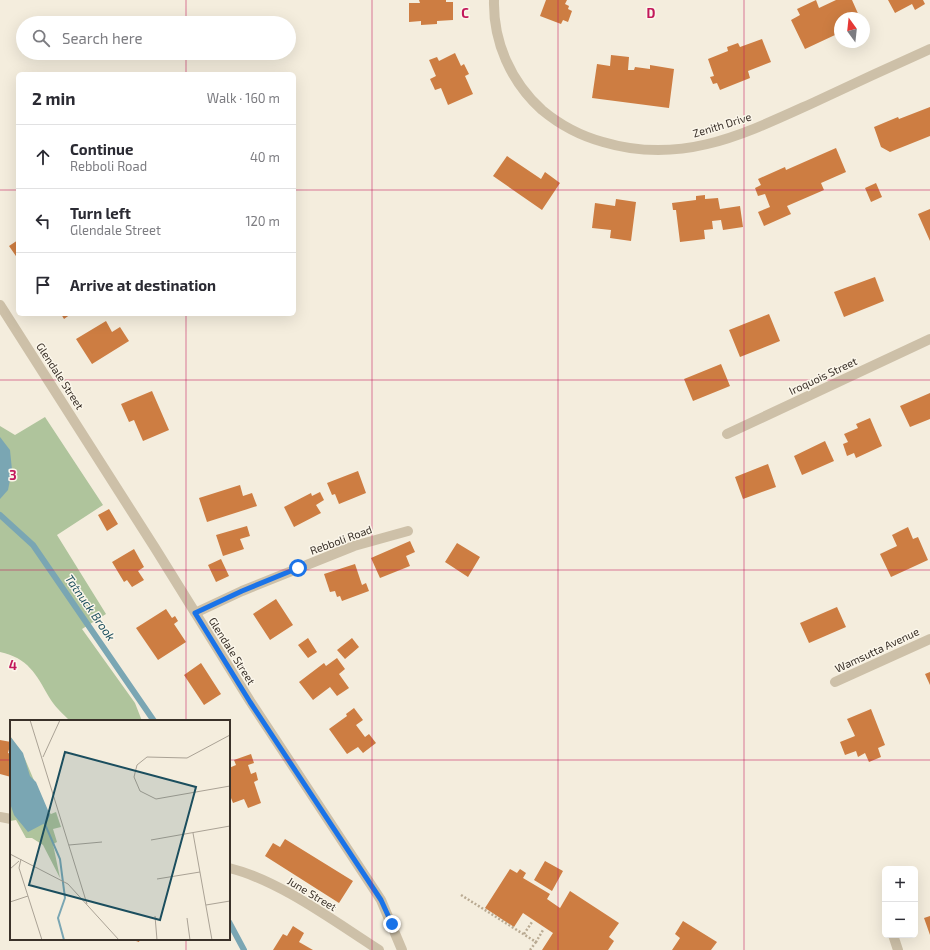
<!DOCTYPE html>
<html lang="en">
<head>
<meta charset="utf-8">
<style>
  body { margin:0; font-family:"Exo 2",sans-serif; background:#f7f7f7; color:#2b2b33 }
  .controls { position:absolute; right:12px; bottom:12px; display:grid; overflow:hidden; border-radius:6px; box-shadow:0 4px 16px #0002 }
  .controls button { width:36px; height:36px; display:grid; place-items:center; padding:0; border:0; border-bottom:1px solid #e1e1e2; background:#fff; color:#2b2b33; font:20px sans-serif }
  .compass { position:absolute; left:834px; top:12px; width:36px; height:36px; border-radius:50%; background:#fff; box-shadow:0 4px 16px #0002; rotate:345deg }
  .stop { position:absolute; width:12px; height:12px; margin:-9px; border:3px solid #1a73e8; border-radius:50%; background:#fff }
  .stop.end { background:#1a73e8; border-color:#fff; box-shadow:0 1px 4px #0008 }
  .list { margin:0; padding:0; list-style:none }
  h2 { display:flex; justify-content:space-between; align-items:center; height:52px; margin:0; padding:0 16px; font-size:17px }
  h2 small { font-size:13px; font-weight:400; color:#7c7c81 }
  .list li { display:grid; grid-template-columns:26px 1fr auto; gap:12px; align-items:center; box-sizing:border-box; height:64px; padding:0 16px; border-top:1px solid #e1e1e2 }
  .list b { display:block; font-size:15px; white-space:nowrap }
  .list p { margin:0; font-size:13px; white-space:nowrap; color:#7c7c81 }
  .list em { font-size:13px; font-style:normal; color:#7c7c81 }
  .icon { flex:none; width:22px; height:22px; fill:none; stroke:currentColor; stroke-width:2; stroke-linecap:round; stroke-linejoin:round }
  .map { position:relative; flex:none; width:930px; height:950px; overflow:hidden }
  .search { position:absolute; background:#fff; box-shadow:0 4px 16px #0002; left:16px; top:16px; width:280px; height:44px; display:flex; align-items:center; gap:10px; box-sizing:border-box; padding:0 14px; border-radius:22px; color:#7c7c81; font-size:15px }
  .panel { position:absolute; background:#fff; box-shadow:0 4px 16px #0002; left:16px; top:72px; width:280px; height:244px; border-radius:6px }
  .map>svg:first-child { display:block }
</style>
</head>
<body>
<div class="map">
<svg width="930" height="950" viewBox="0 0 930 950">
  <rect width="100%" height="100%" fill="#f4eddd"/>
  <path fill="#afc49c" d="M45 417 103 505 57 535 106 614 82 629 135 703 142 721H70C63 714 54 706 49 697 36 674 28 658 0 652V426L15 435Z"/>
  <path fill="#7aa6b3" d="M0 437 10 450 12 470 8 490 0 499Z"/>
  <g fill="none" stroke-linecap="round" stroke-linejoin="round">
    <path stroke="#7aa6b3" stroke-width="6" d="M0 515 33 545 154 721
      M229 922 244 950"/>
  </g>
  <path fill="#cd7d42" d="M419 0H446V2H453V20L437 21V24L421 25V21L409 22V3H420Z
    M546 0H567L565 4 569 6 568 9 572 11 568 22 563 20 561 24 540 16Z
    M816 0 819 8 836 0H852L860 18H840V29L834 31 835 35 805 49 791 20 800 15 797 9Z
    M888 0H923L925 4 915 10 912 4 895 13Z
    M762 39 771 62 748 71 750 78 720 90 717 83 713 84 710 77 714 76 708 59 728 51 727 47 738 43 740 47Z
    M455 53 461 66 464 64 469 74 465 76 473 94 448 105 441 88 435 90 430 79 436 76 429 60 437 57 439 61Z
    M611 55 629 57 628 70H634L635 67 650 69V65L674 69 669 108 592 98 597 64 610 66Z
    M930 107V136L890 152 881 147 874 127 898 117 899 119Z
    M836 148 846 172 821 183 824 190 787 206 791 214 764 226 758 212 770 207 765 194 758 196 755 188 761 185 758 179 785 167 786 170Z
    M507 156 541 179 545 172 560 183 542 210 493 176Z
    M876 183 882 197 871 202 865 188Z
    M705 195V199L718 198 720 209 740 206 743 227 723 230 721 220 712 221 713 229 704 230 705 239 680 242 676 210H673L672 203 696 200V196Z
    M616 199 636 202 631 241 610 238 611 230 592 228 595 203 615 206Z
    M930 209V241L918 214Z
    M18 240V259L9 246Z
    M875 277 884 301 844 317 834 292Z
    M61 314H71L64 319Z
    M769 314 780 341 740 357 729 330Z
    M106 321 112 332 120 327 129 341 92 364 76 339Z
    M721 364 730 386 693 401 684 379Z
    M152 391 169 430 143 441 134 420 129 422 121 404Z
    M930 393V419L910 427 900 406Z
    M870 418 882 446 856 458 854 453 847 456 843 444 848 442 844 434 858 428 856 424Z
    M825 441 834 461 802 475 794 456Z
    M768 464 776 487 743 499 735 477Z
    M358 471 366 493 339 504 335 494 332 495 327 483Z
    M240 485 243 496 252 493 257 506 207 522 199 498Z
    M320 492 324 500 316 505 321 513 294 527 284 507 311 493 312 496Z
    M109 509 118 524 107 531 98 515Z
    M247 526 250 536 240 539 244 549 223 556 216 535Z
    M908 527 913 539 918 537 928 560 891 577 880 554 897 546 892 535Z
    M410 541 415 552 406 556 410 566 380 578 371 558Z
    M457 543 480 557 468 577 445 562Z
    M134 549 144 567 138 571 144 580 132 587 127 580 124 582 112 562Z
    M221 559 229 576 216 582 208 565Z
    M355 564 362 585 366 583 369 591 342 601 340 596 337 597 335 591 330 592 324 574Z
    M276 599 293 625 270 640 253 614Z
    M837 607 846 627 809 643 800 623Z
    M166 609 172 618 175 616 178 621 174 624 186 642 158 660 136 628Z
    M308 638 317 652 308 658 298 645Z
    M352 638 359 647 345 659 337 650Z
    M337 658 345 669 339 674 349 688 337 696 330 687 313 700 299 682 324 663 326 666Z
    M201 663 221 694 204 705 184 675Z
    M930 672V685L925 674Z
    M354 708 363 720 356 725 365 737 369 734 376 743 363 753 358 747 347 754 329 729 347 716 346 714Z
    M871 709 885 745 878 748 881 757 869 762 865 753 858 757 856 751 845 755 840 742 855 736 847 719Z
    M0 740 11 742 8 753 11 754V777L0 774Z
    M251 754 254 763 248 765 251 774 256 772 258 780 254 782 261 803 248 808 244 799 233 803 229 793V768L236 765 234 760Z
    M285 839 353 881 339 903 265 856 273 843 280 847Z
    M545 861 563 871 552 891 534 880Z
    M510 869 517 873 520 869 526 873 523 878 550 894 547 899 560 908 570 891 619 923 609 937 614 941 608 950H542L553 933 523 913 514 927 485 908Z
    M930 916V935L924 918Z
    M683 921 717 942 711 950H672L680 938 675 934Z
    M293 926 304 933 299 942 313 950H273L283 934 287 936Z
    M130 939H140L139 942Z"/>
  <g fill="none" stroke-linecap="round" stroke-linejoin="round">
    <path stroke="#b9aa92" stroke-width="2.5" stroke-dasharray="2 2" stroke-linecap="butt" d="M461 895 536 942 543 930
      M524 934 532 922
      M530 950 536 942"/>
    <path stroke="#cdc0a8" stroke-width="10" d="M494 0C493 42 511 82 542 110 560 125 581 136 603 142 683 166 746 133 817 101 855 83 892 66 930 49
      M0 305 155 548 250 701 381 900 402 950
      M727 434 930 339
      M195 613 242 591 354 546 408 531
      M835 682 930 639
      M0 817 11 819
      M229 868C279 880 335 922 379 950
      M893 935 898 950"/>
  </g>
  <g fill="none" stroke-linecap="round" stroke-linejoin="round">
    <path stroke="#1a73e8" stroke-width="5" d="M298 568 242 591 195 613 250 702 381 900 392 924"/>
  </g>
  <path fill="none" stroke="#c2185b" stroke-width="1" stroke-opacity="0.55" d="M186 0V23M372 0V950M558 0V950M744 0V950M186 53V74M0 190H18M294 190H930M186 314V721M0 380H930M0 570H930M0 760H11M229 760H930M186 939V950"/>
  <g text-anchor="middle" stroke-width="3" stroke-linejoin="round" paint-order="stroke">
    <g font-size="11" fill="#3a3129" stroke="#fbf6ea">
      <text transform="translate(722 125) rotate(-17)" y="4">Zenith Drive</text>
      <text transform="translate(60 376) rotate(57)" y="4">Glendale Street</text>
      <text transform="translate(823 376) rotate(-25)" y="4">Iroquois Street</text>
      <text transform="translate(341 540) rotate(-20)" y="4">Rebboli Road</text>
      <text transform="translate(877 650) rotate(-25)" y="4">Wamsutta Avenue</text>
      <text transform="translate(232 651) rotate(58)" y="4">Glendale Street</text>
      <text transform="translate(312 894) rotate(31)" y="4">June Street</text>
    </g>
    <g font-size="12" font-style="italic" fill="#1b4e5e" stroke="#fbf6ea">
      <text transform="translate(90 608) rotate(55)" y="4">Tatnuck Brook</text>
    </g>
  </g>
  <g transform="translate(10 720)">
    <rect width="220" height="220" fill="#f4eddd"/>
    <path d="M0 16 15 39 36 89 41 94 46 92 51 107 43 109 47 122 43 124 50 158 33 125 22 118H16L6 100 0 101Z" fill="#afc49c"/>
    <path d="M0 16 13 33 20 56 26 62 40 95 37 102 18 112 4 95 0 83Z" fill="#7aa6b3"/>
    <path fill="none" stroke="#7aa6b3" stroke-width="2" d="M34 102 50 139 55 178 48 198 54 220"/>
    <path fill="none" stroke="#aaa295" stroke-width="1" d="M20 0 77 184M220 15 177 38 137 37 127 45 124 57 130 71 146 79 220 66M33 37 50 0M183 113 202 220M141 120 220 106M59 125 92 122M0 134 58 164 109 220M11 139 9 148 32 220M0 149 9 141M147 159 190 152M0 182 18 176M196 185 220 181M145 196 147 220M177 198 180 220"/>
    <path fill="#1b4e5e" fill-opacity="0.15" stroke="#1b4e5e" stroke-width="2" d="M55 32 186 67 150 200 19 165Z"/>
    <rect width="220" height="220" fill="none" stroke="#3a3129" stroke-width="2"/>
  </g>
  <g font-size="13" text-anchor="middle" font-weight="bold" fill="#c2185b" stroke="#fbf6ea" stroke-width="3" stroke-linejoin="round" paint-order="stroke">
    <text x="465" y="18">C</text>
    <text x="651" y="18">D</text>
    <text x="13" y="480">3</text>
    <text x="13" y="670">4</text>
  </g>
</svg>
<div class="controls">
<button>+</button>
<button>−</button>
</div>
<svg class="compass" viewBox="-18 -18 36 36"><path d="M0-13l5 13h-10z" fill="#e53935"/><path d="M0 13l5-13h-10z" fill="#7c7c81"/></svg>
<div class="stop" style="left:298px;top:568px"></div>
<div class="stop end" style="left:392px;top:924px"></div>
<div class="search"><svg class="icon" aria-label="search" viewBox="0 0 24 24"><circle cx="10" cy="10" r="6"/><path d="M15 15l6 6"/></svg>Search here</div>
<section class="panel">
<h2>2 min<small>Walk · 160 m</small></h2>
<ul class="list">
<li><svg class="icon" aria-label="ahead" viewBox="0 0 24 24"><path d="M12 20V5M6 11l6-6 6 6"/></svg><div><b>Continue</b><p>Rebboli Road</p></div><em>40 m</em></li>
<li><svg class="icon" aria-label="left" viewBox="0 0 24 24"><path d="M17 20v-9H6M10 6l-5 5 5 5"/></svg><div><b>Turn left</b><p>Glendale Street</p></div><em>120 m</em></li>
<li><svg class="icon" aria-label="arrive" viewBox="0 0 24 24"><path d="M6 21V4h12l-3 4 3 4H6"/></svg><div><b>Arrive at destination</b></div></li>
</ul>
</section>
</div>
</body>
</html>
